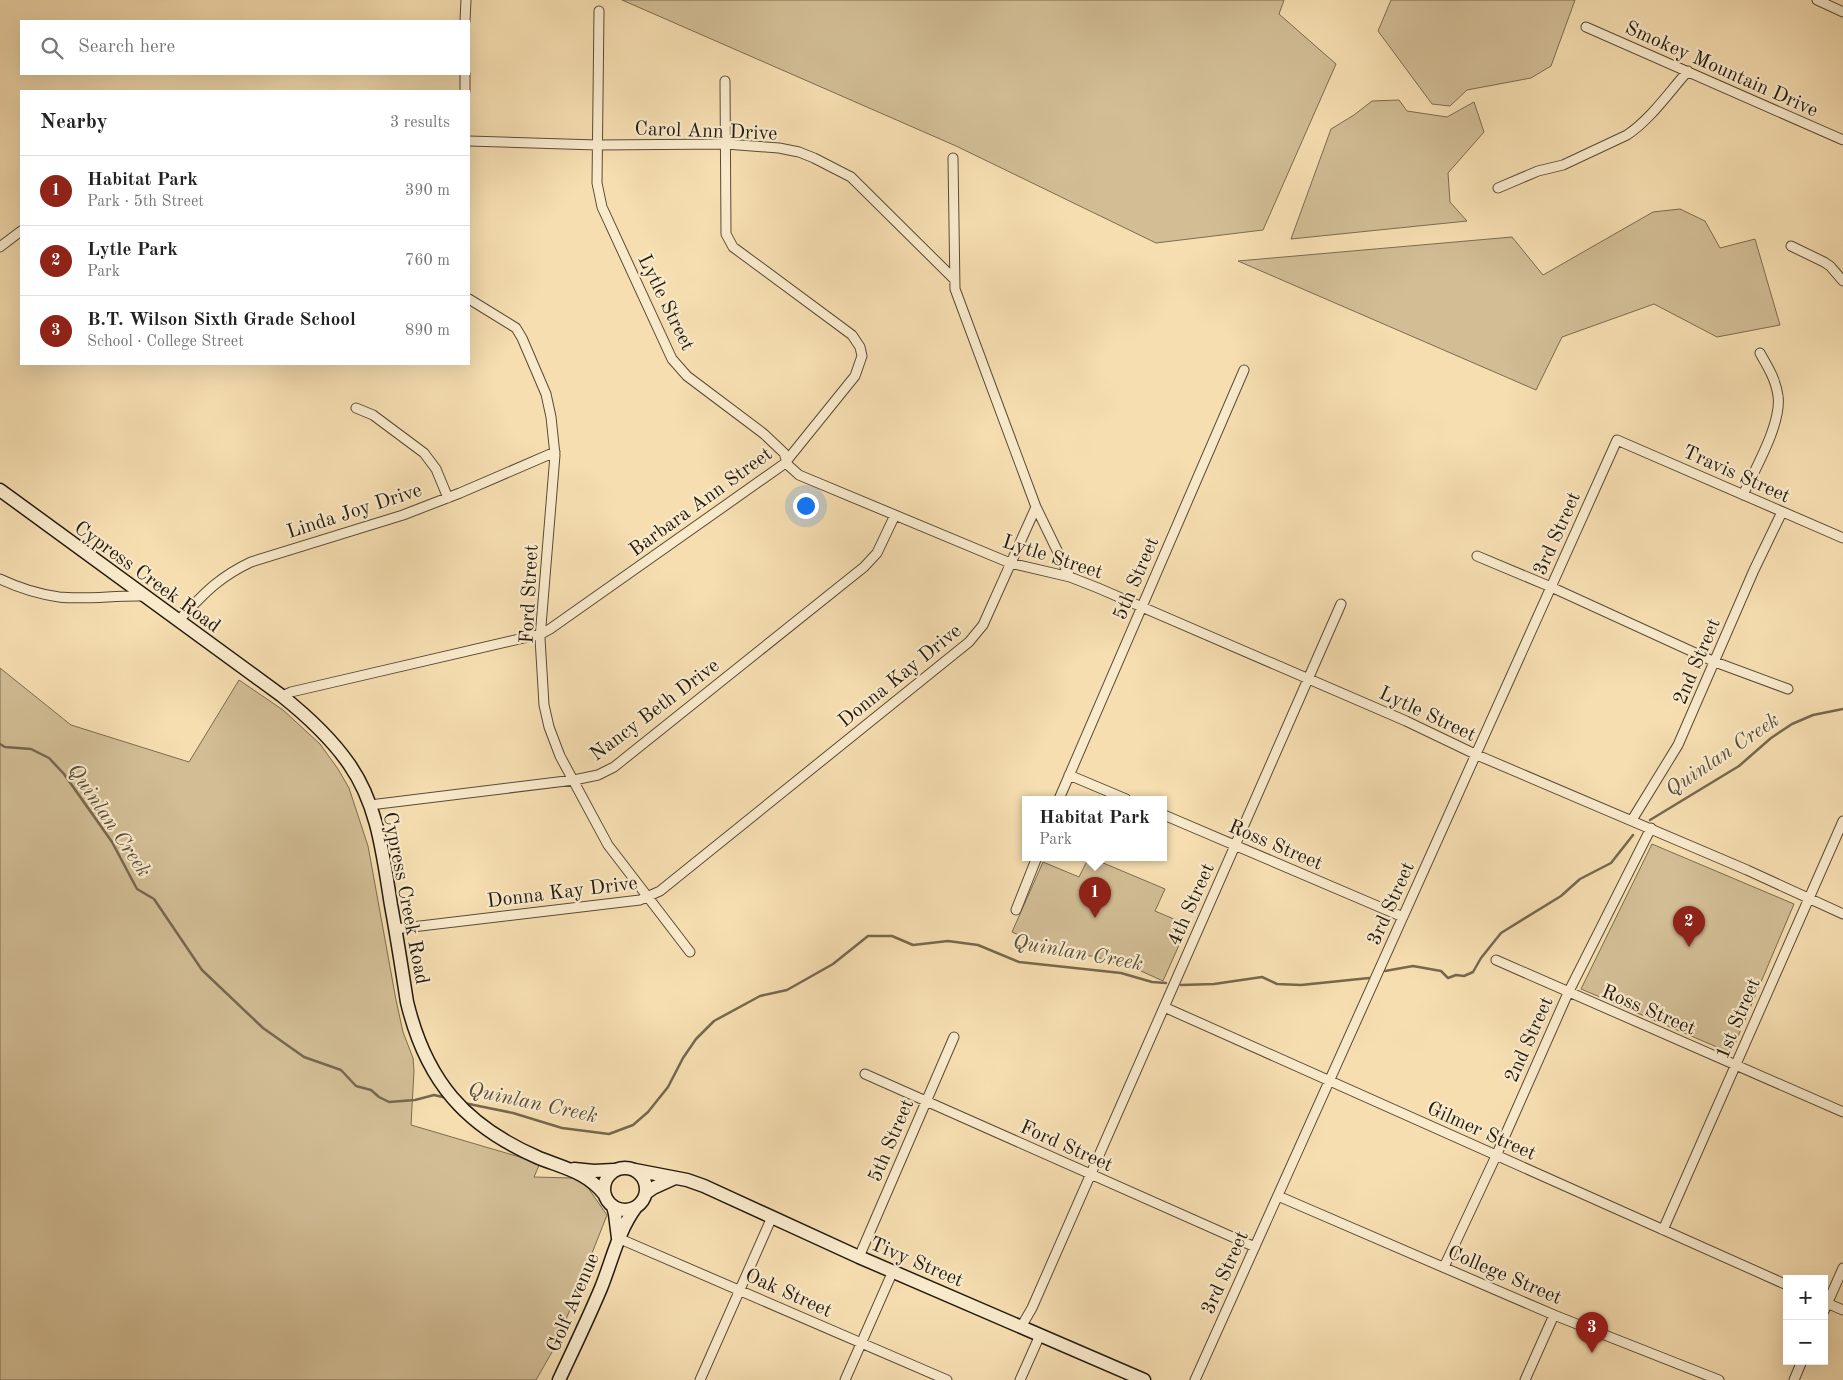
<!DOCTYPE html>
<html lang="en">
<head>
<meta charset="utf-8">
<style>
  body { margin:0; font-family:"Old Standard TT",serif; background:#f6f6f6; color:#222 }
  .controls { position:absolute; right:15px; bottom:15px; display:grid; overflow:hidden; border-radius:0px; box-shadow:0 5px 20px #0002 }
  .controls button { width:45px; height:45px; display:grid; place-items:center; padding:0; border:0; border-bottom:1px solid #e0e0e0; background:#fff; color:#222; font:25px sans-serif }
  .you { position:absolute; left:805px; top:505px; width:18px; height:18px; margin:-12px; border:4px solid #fff; border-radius:50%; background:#1a73e8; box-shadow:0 0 0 8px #1a73e833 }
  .badge { display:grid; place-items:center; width:32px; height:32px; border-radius:50%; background:#8f2418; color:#fff; font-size:16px; font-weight:700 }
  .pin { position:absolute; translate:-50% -41px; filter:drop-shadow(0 1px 2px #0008) }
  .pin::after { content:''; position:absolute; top:26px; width:18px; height:15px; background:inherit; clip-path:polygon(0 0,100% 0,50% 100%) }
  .popup { position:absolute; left:1022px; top:796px; width:145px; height:65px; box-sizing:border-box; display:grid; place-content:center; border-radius:0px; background:#fff; filter:drop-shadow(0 1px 4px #0005); font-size:16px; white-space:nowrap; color:#767676 }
  .popup b { font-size:19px; color:#222 }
  .popup::after { content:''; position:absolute; left:50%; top:100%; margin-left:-10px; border:10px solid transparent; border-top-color:#fff }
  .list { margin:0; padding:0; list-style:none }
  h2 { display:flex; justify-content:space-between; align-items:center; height:65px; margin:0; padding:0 20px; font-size:21px }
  h2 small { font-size:16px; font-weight:400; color:#767676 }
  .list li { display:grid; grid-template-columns:32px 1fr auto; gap:15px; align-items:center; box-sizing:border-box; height:70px; padding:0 20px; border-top:1px solid #e0e0e0 }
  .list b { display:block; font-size:19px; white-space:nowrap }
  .list p { margin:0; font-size:16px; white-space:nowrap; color:#767676 }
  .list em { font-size:16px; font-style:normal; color:#767676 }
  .icon { flex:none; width:28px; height:28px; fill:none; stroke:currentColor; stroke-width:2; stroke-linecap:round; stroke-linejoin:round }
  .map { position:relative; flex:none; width:1843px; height:1380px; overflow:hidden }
  .search { position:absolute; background:#fff; box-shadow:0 5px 20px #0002; left:20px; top:20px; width:450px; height:55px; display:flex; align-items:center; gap:12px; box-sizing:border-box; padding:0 18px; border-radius:0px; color:#767676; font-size:19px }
  .panel { position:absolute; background:#fff; box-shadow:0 5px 20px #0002; left:20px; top:90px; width:450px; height:275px; border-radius:0px }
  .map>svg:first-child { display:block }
</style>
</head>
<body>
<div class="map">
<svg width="1843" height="1380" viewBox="0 0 1843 1380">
  <rect width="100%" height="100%" fill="#f6deb1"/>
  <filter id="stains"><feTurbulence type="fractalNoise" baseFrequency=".004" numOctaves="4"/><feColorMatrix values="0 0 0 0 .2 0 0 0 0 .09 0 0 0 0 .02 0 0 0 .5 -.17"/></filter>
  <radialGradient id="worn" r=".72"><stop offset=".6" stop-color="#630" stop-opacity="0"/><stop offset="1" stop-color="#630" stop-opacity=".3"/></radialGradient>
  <path fill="#d2bd95" stroke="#7a6c51" d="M622 0H1284L1279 14 1336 64 1263 230 1156 243 956 146Z
    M1391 0H1575L1551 66 1531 78 1467 90 1450 106 1432 104 1378 31Z
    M1399 100 1407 111 1447 117 1474 102 1484 132 1448 173 1450 202 1467 221 1291 239 1331 129 1354 115 1372 101Z
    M1680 209 1705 221 1720 248 1755 239 1780 325 1717 337 1654 304 1562 337 1536 390 1238 261 1512 237 1543 275 1653 212Z
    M0 668 71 725 189 762 239 680 283 710 320 744 338 769 349 788 368 846 396 1000 403 1032 413 1058 414 1071 411 1125 540 1163 534 1177 573 1178 586 1185 607 1215 556 1345 536 1380H0Z
    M1652 844 1794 904 1731 1053 1581 989Z
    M1089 857 1165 889 1155 911 1188 925 1163 981 1141 971 1093 956H1066L1012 932 1043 862 1079 877Z"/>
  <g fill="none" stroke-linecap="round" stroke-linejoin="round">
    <path stroke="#76674e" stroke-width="2.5" d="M0 744 5 747 31 749 49 758 64 774 112 842 137 889 154 899 202 970 263 1028 304 1057 341 1070 356 1086 371 1090 379 1097 389 1102 415 1100 434 1095 447 1098
      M1650 820 1739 766 1771 738 1792 724 1813 715 1843 709
      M1385 971 1413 966 1441 971 1448 978 1456 975 1464 976 1473 972 1481 958 1501 933 1561 896 1580 879 1611 863 1633 835
      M1181 985 1214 984 1262 977 1277 984 1301 985 1369 978
      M464 1103 513 1113 562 1128 609 1134 633 1125 648 1112 668 1087 683 1058 696 1039 714 1021 760 996 787 990 833 964 868 936H892L913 945 948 941 978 945 1019 962 1121 973 1152 982 1166 983"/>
    <g stroke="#584b36" stroke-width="11">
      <path id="street" d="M1817 0 1843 12
        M599 11 597 183 602 207 672 359 687 376 764 434 784 453 788 465 799 475 1010 563 1070 577 1098 588 1406 721 1477 755 1747 870 1843 914
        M465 21 466 0
        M1586 27 1843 140
        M465 91V74
        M469 141 597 145 726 144 779 148 799 152 814 158 851 177 955 280
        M1498 188 1538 171 1563 165 1627 135C1651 119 1669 92 1688 71
        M1791 246 1824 262 1830 266 1843 281
        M0 247 21 231
        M469 299 516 328 522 338 546 394 551 417 555 455 540 638 544 705 549 727 560 756 608 845 690 952
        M356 408 373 415 424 453 436 469 448 498
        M1743 495C1755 469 1782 423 1778 396 1776 380 1768 367 1760 353
        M1036 507 1070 577
        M1477 556 1551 587 1715 662 1788 689
        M0 579C19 588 38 594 59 597 86 600 116 595 144 596
        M178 621C203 595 217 578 251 562L403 515 460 493 555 452
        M282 696 291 692 541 634 550 629 784 464 855 376 862 356 860 347 852 335 733 247 726 234 725 81
        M1069 775 1126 799
        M1059 799 1244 370
        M370 805 574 780 598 775 614 767 864 567 877 553 895 515
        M1164 815 1403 917
        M1632 820 1678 745 1754 570 1782 512
        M1016 910 1037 857
        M395 929 640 900 660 891 969 642 983 625 1036 507 955 289 953 158
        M1496 960 1843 1112
        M1164 1007 1787 1285
        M865 1074 1255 1247
        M1278 1196 1554 1315 1719 1380
        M1663 1230 1843 821
        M618 1238 947 1380
        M859 1257 954 1037
        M1444 1267 1496 1156 1568 993 1651 828
        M1824 1302 1843 1310
        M1824 1311 1843 1268
        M1021 1327 1032 1308 1341 604
        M700 1380 772 1217
        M845 1380 893 1271
        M1020 1380 1040 1335
        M1195 1380 1617 440 1843 538
        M1525 1380 1554 1315
        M1794 1380 1802 1361"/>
    </g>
    <g stroke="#231a0d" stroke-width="15">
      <path id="secondary" d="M0 490 282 696C307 716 331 738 349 764 378 805 383 856 391 905 397 937 402 970 407 1002 426 1081 465 1126 539 1158 564 1168 587 1172 605 1195
        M604 1189a21 21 0 1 1 42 0a21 21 0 1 1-42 0Z
        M574 1169 594 1171 614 1170
        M635 1170 687 1180 704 1186 859 1257 1144 1380
        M646 1193 653 1188 675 1178
        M613 1206 615 1214 618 1238
        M559 1380C573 1350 588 1319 601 1288 612 1261 618 1231 636 1207"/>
    </g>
    <use href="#street" stroke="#f9eacc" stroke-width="9"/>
    <use href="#secondary" stroke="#f9eacc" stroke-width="12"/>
  </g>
  <g text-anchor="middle" stroke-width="4.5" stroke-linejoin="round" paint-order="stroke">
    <g font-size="20" fill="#231a0d" stroke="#f9eacc">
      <text transform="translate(1722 68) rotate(24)" y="7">Smokey Mountain Drive</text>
      <text transform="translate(706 130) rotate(2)" y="7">Carol Ann Drive</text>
      <text transform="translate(667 302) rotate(64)" y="7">Lytle Street</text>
      <text transform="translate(1737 473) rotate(24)" y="7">Travis Street</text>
      <text transform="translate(700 501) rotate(-36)" y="7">Barbara Ann Street</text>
      <text transform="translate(354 510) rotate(-18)" y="7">Linda Joy Drive</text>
      <text transform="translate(1556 533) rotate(-66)" y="7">3rd Street</text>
      <text transform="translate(1053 556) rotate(18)" y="7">Lytle Street</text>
      <text transform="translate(148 576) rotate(36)" y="7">Cypress Creek Road</text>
      <text transform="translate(1135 578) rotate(-67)" y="7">5th Street</text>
      <text transform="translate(528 594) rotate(-87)" y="7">Ford Street</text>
      <text transform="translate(1696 661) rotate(-67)" y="7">2nd Street</text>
      <text transform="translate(899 675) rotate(-39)" y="7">Donna Kay Drive</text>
      <text transform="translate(654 709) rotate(-37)" y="7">Nancy Beth Drive</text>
      <text transform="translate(1428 713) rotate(25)" y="7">Lytle Street</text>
      <text transform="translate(1276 844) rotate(23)" y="7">Ross Street</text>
      <text transform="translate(562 891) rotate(-7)" y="7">Donna Kay Drive</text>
      <text transform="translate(407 898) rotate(79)" y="7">Cypress Creek Road</text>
      <text transform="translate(1390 903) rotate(-66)" y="7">3rd Street</text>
      <text transform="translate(1190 904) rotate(-66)" y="7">4th Street</text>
      <text transform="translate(1649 1009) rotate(23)" y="7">Ross Street</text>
      <text transform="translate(1737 1018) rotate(-67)" y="7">1st Street</text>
      <text transform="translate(1528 1039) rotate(-66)" y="7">2nd Street</text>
      <text transform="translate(1482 1130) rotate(24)" y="7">Gilmer Street</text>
      <text transform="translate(890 1140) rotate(-67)" y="7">5th Street</text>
      <text transform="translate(1067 1145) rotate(24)" y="7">Ford Street</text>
      <text transform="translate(917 1261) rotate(23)" y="7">Tivy Street</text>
      <text transform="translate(1224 1272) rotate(-66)" y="7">3rd Street</text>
      <text transform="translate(1505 1274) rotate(23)" y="7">College Street</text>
      <text transform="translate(789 1292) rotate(24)" y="7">Oak Street</text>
      <text transform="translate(572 1302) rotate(-67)" y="7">Golf Avenue</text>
    </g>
    <g font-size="21" font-style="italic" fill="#5b4e38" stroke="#f9eacc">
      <text transform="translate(1722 754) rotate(-34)" y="7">Quinlan Creek</text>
      <text transform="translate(110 820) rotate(56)" y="7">Quinlan Creek</text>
      <text transform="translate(1078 952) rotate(10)" y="7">Quinlan Creek</text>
      <text transform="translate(533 1102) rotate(12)" y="7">Quinlan Creek</text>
    </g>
  </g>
  <rect width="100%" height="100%" filter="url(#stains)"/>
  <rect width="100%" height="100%" fill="url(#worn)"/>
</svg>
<div class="controls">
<button>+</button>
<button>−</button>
</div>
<div class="you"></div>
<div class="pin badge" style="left:1095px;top:918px">1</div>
<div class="popup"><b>Habitat Park</b>Park</div>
<div class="pin badge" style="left:1689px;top:947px">2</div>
<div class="pin badge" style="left:1592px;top:1353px">3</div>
<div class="search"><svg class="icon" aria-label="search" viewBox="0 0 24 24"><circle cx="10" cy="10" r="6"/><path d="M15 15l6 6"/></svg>Search here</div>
<section class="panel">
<h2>Nearby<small>3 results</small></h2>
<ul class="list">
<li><span class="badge">1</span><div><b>Habitat Park</b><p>Park · 5th Street</p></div><em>390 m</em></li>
<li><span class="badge">2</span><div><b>Lytle Park</b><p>Park</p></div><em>760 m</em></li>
<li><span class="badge">3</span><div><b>B.T. Wilson Sixth Grade School</b><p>School · College Street</p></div><em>890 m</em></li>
</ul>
</section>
</div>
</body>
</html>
